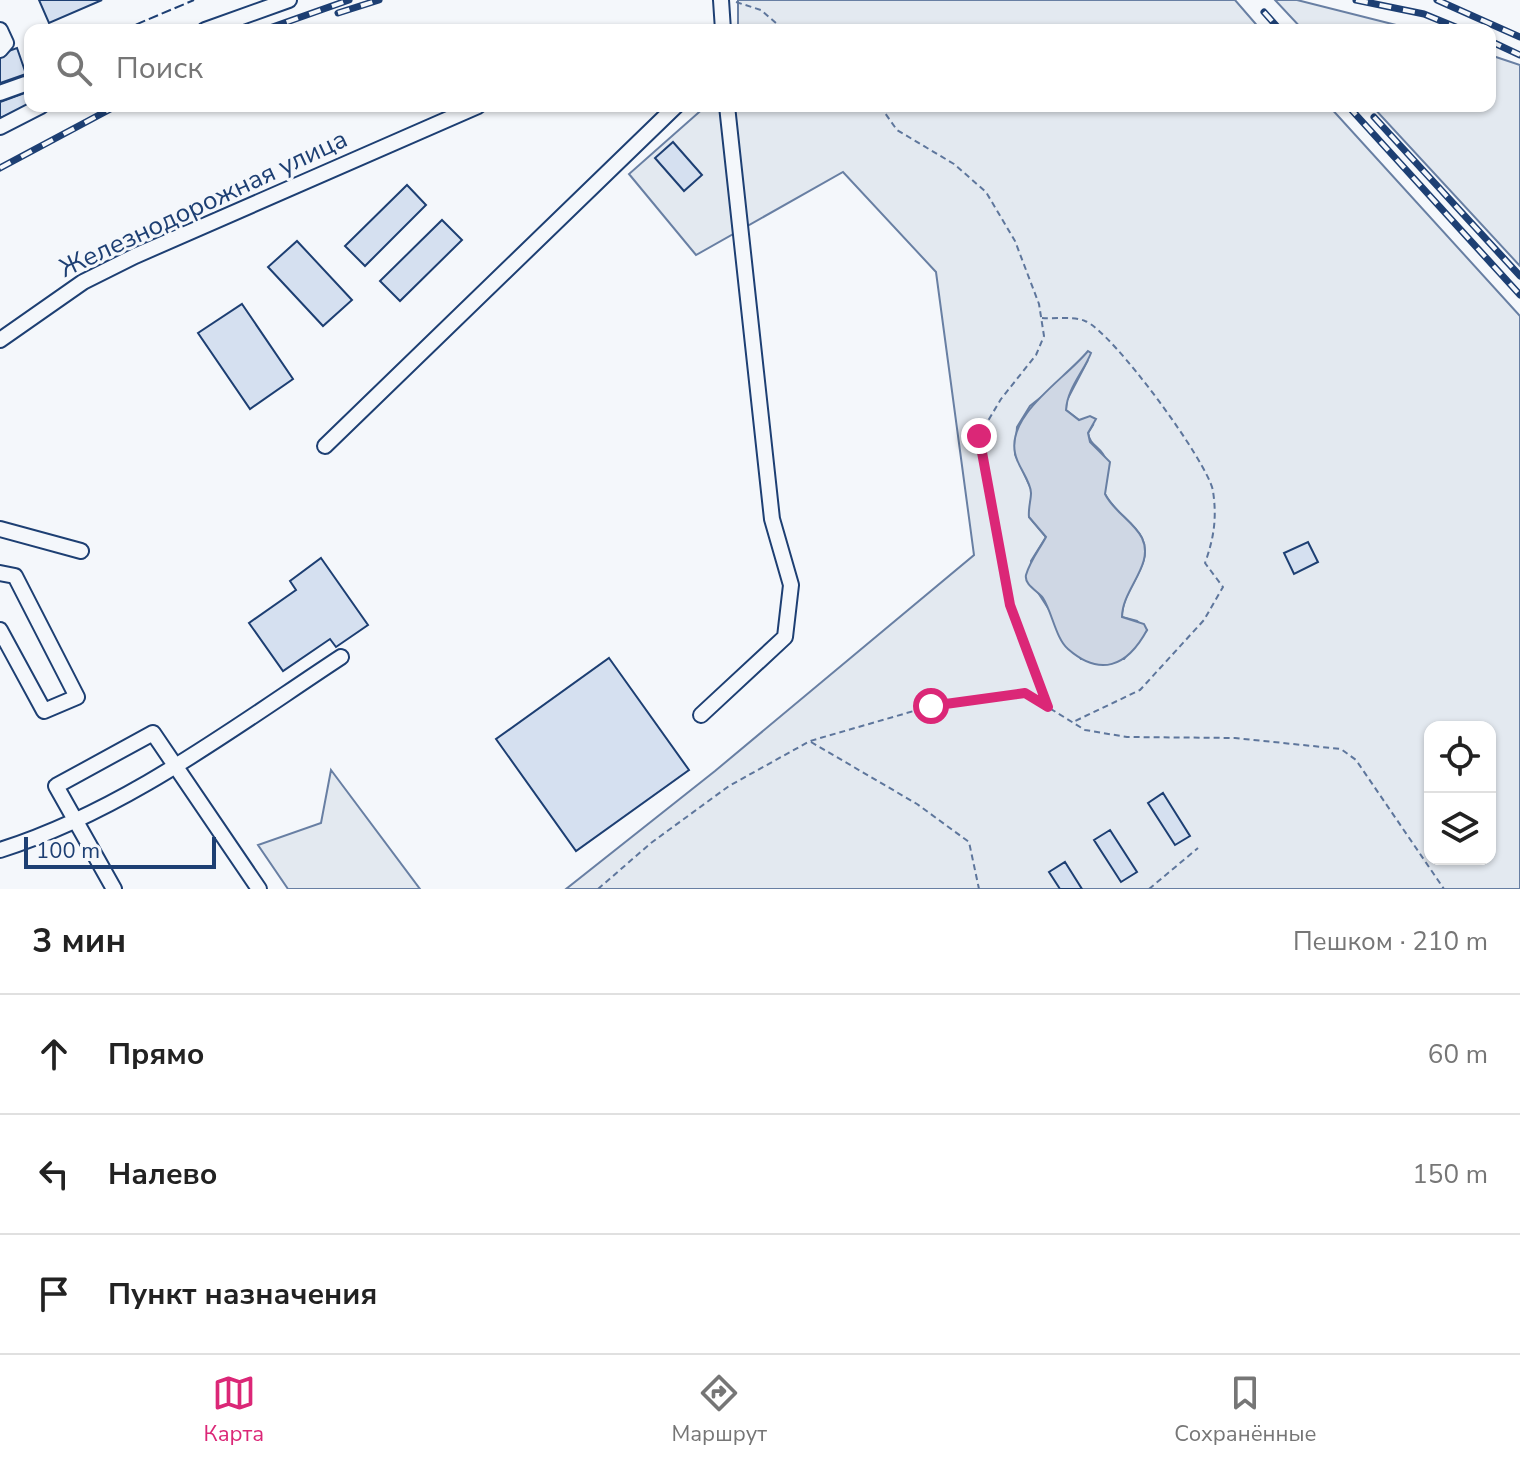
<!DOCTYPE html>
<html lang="ru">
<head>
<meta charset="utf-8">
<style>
  body { margin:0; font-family:"Nunito Sans",sans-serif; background:#f2f2f2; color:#222 }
  .controls { position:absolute; right:24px; bottom:24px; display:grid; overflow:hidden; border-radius:16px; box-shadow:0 2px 6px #0004 }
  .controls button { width:72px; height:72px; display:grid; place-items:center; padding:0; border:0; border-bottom:2px solid #e0e0e0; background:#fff; color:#222; font:40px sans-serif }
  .scale { position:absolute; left:24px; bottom:20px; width:192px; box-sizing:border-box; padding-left:8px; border:4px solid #1d3f73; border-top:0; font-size:22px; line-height:28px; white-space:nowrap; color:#1d3f73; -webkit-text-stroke:6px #f4f7fb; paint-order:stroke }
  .stop { position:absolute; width:24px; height:24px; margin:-18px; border:6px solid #db2777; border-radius:50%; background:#fff }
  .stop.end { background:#db2777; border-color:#fff; box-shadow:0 2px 8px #0008 }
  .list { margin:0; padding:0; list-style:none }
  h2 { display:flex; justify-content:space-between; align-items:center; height:104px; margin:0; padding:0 32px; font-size:34px }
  h2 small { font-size:26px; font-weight:400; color:#767676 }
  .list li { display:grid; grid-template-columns:52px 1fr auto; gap:24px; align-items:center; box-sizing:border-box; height:120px; padding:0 32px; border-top:2px solid #e0e0e0 }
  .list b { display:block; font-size:30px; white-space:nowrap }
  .list em { font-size:26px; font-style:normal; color:#767676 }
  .icon { flex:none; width:44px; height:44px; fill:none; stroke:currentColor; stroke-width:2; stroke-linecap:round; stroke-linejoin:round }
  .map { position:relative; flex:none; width:1520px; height:889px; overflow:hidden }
  .search { position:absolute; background:#fff; box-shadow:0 2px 6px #0004; left:24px; right:24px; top:24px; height:88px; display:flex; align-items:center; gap:20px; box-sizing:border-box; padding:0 28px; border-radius:16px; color:#767676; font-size:30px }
  .sheet { height:464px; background:#fff }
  nav { display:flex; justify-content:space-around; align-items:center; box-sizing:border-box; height:112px; border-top:2px solid #e0e0e0; background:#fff; font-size:22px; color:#767676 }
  nav a { display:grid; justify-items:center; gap:4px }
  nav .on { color:#db2777 }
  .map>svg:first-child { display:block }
</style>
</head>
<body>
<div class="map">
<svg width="1520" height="889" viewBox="0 0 1520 889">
  <rect width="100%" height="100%" fill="#f4f7fb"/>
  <path fill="#e3e9f0" stroke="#687fa3" stroke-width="2" fill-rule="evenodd" d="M738 0H1235L1261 30H738Z
    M1275 0H1297L1416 30H1303Z
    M1490 55 1520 65V266L1372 106H1490Z
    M706 106H1329L1520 316V889H566L715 771 974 555 936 272 843 172 696 255 629 174ZM1088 360 1067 400 1066 410 1079 420 1093 425 1088 433C1090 445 1097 445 1103 454 1111 466 1104 482 1105 494 1114 512 1134 522 1142 538 1155 565 1122 587 1122 617L1137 621 1147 630 1124 659H1081L1035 588 1031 561 1046 537 1029 517 1032 491 1015 454 1017 427 1030 406ZM1430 727H1490V859H1430Z
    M331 770 420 889H288L258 845 321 823Z"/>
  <path fill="#cfd7e4" stroke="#687fa3" stroke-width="2" d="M1088 351 1091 353C1084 371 1067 389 1066 410L1079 420 1090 416 1096 419 1088 433 1090 442 1110 462 1105 494C1114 512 1134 522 1142 538 1155 565 1122 589 1122 617L1144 624 1147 630C1127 667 1100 677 1068 649 1056 639 1052 612 1043 598 1038 591 1024 585 1026 575 1030 561 1039 550 1046 537L1029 517C1028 509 1031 500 1031 493 1031 481 1017 466 1015 453 1007 414 1064 380 1088 351Z"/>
  <path fill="#d5e0f0" stroke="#1d3f73" stroke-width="2" d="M39 0H102L49 23Z
    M17 48 26 74 0 83V54Z
    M30 91V106L0 118V102Z
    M673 142 702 175 684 191 655 158Z
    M407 185 426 205 365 266 345 246Z
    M442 220 462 240 400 301 380 281Z
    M297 241 352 300 323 326 268 267Z
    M242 304 293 379 250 409 198 333Z
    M1308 542 1318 562 1294 574 1284 553Z
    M321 558 368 625 336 647 330 639 283 671 249 623 296 590 290 581Z
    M609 658 689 770 576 851 496 739Z
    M1163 793 1190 836 1175 845 1148 803Z
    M1110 830 1137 872 1121 882 1094 840Z
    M1065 862 1082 889H1060L1049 872Z"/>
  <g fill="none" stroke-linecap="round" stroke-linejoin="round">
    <g stroke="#1d3f73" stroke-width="18">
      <path id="minor" d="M721 0 723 30
        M0 30 6 43 0 50
        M205 30 289 0
        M0 93 25 84
        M0 127 41 106
        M0 340 83 282 135 256 478 106
        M325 446 676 106
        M0 529 81 551
        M0 573 15 576 77 697 44 711 0 630
        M701 715 785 637 791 585 772 519 727 106
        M0 850C124 811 233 728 341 657
        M114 889 56 786 153 733 259 889"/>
    </g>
    <path stroke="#5e769c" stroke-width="2" stroke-dasharray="6 4" stroke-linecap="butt" d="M736 2 761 10 784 30
      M880 106 897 130 954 164 986 192 1015 241 1039 304 1044 336 1036 355 1001 399 979 436 1010 605 1048 707
      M1042 318C1055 319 1074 316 1085 321 1112 331 1208 462 1213 491 1217 518 1214 538 1205 563L1223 587 1204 620 1140 690 1073 722
      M811 742 917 804 969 842 979 889
      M598 889 651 843 729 786 810 741 931 706 1025 693 1085 730 1127 737 1235 738 1341 749 1356 760 1444 889
      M1149 889 1198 848"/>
    <use href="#minor" stroke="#f4f7fb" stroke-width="14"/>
    <g stroke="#1d3f73" stroke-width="7">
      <path id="rail" d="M1356 0 1424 14 1463 30
        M1437 0 1520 37
        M1264 12 1280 30
        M338 13 379 0
        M264 30 349 0
        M1490 41 1520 55
        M1348 106 1520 295
        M1374 117 1520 276
        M0 168 116 106"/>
    </g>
    <use href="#rail" stroke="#f4f7fb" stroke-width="4" stroke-dasharray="12" stroke-linecap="butt"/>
    <path stroke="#1d3f73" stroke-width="2" stroke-dasharray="10 4" stroke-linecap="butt" d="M123 30 194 0"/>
  </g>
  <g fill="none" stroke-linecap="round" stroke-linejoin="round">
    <path stroke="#db2777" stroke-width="10" d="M931 706 1025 693 1048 707 1010 605 979 436"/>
  </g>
  <g text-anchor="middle" stroke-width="6" stroke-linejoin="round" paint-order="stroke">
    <g font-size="26" fill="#1d3f73" stroke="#f4f7fb">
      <text transform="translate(203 203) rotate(-25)" y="9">Железнодорожная улица</text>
    </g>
  </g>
</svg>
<div class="controls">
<button><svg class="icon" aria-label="locate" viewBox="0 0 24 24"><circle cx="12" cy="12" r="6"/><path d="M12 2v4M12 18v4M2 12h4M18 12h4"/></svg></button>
<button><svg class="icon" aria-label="layers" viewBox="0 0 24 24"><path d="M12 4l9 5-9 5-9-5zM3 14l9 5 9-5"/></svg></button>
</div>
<div class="scale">100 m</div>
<div class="stop" style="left:931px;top:706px"></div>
<div class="stop end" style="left:979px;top:436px"></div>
<div class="search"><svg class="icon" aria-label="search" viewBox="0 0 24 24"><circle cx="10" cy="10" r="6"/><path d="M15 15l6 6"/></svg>Поиск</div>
</div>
<section class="sheet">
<h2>3 мин<small>Пешком · 210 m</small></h2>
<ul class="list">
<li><svg class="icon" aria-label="ahead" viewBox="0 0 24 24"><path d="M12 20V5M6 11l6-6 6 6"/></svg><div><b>Прямо</b></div><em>60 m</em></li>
<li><svg class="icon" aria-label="left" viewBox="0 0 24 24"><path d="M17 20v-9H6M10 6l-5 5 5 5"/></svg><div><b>Налево</b></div><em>150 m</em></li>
<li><svg class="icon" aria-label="arrive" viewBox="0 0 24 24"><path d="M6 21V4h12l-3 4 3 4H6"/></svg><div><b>Пункт назначения</b></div></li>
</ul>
</section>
<nav>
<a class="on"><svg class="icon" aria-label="map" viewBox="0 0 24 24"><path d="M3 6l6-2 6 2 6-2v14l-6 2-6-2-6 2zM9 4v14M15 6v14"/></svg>Карта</a>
<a><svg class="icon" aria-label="directions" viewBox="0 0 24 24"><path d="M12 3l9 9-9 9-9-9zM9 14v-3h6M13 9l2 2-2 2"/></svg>Маршрут</a>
<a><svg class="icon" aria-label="saved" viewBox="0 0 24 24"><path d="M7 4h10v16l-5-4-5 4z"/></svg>Сохранённые</a>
</nav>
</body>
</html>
